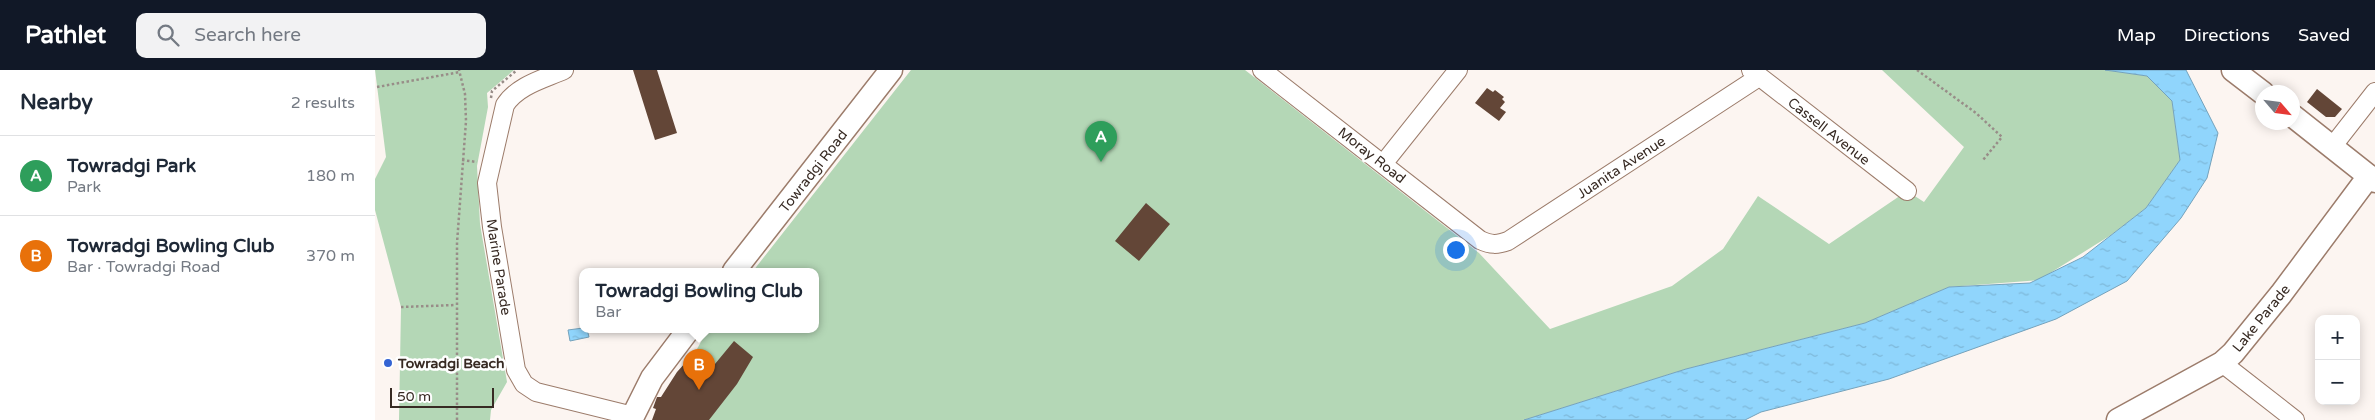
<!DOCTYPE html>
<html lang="en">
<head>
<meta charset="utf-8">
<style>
  body { margin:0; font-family:"Varela Round",sans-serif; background:#f2f2f3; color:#1f2937 }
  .controls { position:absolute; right:15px; bottom:15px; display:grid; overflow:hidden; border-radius:10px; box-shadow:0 2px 12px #0003 }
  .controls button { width:45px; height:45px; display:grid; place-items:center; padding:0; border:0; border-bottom:1px solid #e0e1e3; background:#fff; color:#1f2937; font:25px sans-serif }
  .compass { position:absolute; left:1880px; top:15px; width:45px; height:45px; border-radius:50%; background:#fff; box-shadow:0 2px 12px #0003; rotate:118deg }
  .scale { position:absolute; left:15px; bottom:12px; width:104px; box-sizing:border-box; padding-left:5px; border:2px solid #372a23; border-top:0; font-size:14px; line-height:18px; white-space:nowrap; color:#372a23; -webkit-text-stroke:4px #fff; paint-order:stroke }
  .you { position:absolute; left:1080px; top:179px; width:18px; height:18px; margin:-12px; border:4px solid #fff; border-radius:50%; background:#1a73e8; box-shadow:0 0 0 8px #1a73e833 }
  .badge { display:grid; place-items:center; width:32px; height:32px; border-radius:50%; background:#111827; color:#fff; font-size:16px; font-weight:700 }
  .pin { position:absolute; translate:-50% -41px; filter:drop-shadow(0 1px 2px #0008) }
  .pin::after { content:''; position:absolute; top:26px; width:18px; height:15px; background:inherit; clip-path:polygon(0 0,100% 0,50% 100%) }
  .popup { position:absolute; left:204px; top:198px; width:240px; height:65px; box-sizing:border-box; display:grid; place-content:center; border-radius:10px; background:#fff; filter:drop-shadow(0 1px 4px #0005); font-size:16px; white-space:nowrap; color:#747a83 }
  .popup b { font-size:19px; color:#1f2937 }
  .popup::after { content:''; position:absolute; left:50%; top:100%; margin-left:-10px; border:10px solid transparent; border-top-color:#fff }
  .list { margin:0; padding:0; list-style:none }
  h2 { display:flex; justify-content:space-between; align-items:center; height:65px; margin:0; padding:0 20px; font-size:21px }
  h2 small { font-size:16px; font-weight:400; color:#747a83 }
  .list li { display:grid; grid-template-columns:32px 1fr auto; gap:15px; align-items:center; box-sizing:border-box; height:80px; padding:0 20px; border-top:1px solid #e0e1e3 }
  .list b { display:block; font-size:19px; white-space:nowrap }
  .list p { margin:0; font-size:16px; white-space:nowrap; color:#747a83 }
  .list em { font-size:16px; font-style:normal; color:#747a83 }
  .icon { flex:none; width:28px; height:28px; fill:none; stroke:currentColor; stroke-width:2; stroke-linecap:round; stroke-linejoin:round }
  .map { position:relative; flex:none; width:2000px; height:350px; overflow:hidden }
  header { display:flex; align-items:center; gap:30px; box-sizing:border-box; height:70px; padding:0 25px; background:#111827; color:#fff }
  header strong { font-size:24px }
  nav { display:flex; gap:28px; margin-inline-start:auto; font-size:18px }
  .search { width:350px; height:45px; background:#f2f2f3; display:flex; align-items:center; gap:12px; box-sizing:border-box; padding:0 18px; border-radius:10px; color:#747a83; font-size:19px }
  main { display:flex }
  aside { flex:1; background:#fff }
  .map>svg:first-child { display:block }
</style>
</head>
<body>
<header>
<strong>Pathlet</strong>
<div class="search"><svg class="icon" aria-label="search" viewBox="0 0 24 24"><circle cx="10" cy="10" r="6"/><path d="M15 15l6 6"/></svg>Search here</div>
<nav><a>Map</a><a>Directions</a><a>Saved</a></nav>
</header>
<main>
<aside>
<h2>Nearby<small>2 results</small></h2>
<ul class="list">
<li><span class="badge" style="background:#2e9e5b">A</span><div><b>Towradgi Park</b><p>Park</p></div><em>180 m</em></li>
<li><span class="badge" style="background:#e8710a">B</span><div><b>Towradgi Bowling Club</b><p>Bar · Towradgi Road</p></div><em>370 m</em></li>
</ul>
</aside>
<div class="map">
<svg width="2000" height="350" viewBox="0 0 2000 350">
  <defs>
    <pattern id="water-ripples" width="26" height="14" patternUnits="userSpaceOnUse" patternTransform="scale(1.25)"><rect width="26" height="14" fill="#90d5fc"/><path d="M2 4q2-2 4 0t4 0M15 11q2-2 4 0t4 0" fill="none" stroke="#7db7d8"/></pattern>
  </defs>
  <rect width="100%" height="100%" fill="#fcf5f1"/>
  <path fill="#b4d7b6" d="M0 0H139L112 23 113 37 102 96 105 154 132 312 116 340 115 350H24L26 237 0 140V109L11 87Z
    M536 0H870L1104 183 1175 259 1297 216 1348 179 1383 126 1454 174 1532 121 1549 132 1589 77 1507 0H1732L1772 6 1797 31 1805 90 1771 138 1736 165 1664 210 1574 217 1490 253 1311 299 1149 350H283L333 259H440V201H378Z"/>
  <path fill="url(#water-ripples)" stroke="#75a2bb" d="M1730 0H1811L1843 63 1832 108 1806 148 1752 211 1681 249 1514 309 1386 342 1370 350H1149L1311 299 1490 253 1574 217 1655 213 1708 187 1771 138 1805 90 1797 31 1772 6Z
    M208 258 212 259 214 267 195 271 193 260Z"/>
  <path fill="#634637" d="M258 0H282L302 63 280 70Z
    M1112 18 1118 22 1120 20 1129 27 1127 29 1130 32 1125 38 1131 42 1124 51 1100 33Z
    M1942 19 1967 39 1960 47H1951L1932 32Z
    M771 133 795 154 764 191 740 171Z
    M359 271 378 287 362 314 334 350H277L281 339 278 338 282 327H286L302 302 320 282 335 300Z"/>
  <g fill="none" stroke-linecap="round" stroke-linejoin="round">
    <g stroke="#9c7c6b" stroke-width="20">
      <path id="minor" d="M189 0C169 9 143 15 130 35L112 113 117 157 141 300 149 314 161 322 258 346
        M887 0 1105 170C1116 175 1122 175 1133 171L1384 7
        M1376 0 1532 121
        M1957 77 2000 22
        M1008 94 1083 0
        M1847 293 1920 350"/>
    </g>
    <g stroke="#9c7c6b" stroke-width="25">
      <path id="major" d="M1858 0 1888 23
        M1918 46 2000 111
        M359 201 516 0
        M256 350 277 308 314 259
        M1743 350 1847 293 1858 283 1906 224 1994 106"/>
    </g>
    <path stroke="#988d88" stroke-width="2.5" stroke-dasharray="2.5 2.5" stroke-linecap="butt" d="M1542 0 1601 43 1627 67 1608 90
      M2 17 85 2
      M116 28 117 21 142 0
      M87 90 102 92
      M26 237 81 235
      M82 350V173L91 51 90 24 84 0"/>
    <use href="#minor" stroke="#fff" stroke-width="18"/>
    <use href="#major" stroke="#fff" stroke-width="22"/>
  </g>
  <circle fill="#3464d3" stroke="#fff" stroke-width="2" cx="13" cy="293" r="5"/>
  <g text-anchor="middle" stroke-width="5" stroke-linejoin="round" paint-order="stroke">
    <g font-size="14" fill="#372a23" stroke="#fff">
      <text transform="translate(1454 61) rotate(38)" y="5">Cassell Avenue</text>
      <text transform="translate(997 85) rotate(38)" y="5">Moray Road</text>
      <text transform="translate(1246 97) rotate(-33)" y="5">Juanita Avenue</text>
      <text transform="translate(438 101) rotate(-52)" y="5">Towradgi Road</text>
      <text transform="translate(124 197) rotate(81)" y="5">Marine Parade</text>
      <text transform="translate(1886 248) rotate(-51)" y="5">Lake Parade</text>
    </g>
    <g font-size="14" font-weight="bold" fill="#372a23" stroke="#fff" text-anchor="start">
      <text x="23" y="298">Towradgi Beach</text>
    </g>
  </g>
</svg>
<div class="controls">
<button>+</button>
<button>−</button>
</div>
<svg class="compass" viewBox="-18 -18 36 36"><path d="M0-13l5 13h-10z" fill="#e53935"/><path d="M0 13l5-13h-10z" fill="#747a83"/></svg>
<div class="scale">50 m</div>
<div class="you"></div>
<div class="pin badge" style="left:726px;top:92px;background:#2e9e5b">A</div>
<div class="pin badge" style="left:324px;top:320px;background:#e8710a">B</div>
<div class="popup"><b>Towradgi Bowling Club</b>Bar</div>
</div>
</main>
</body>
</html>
